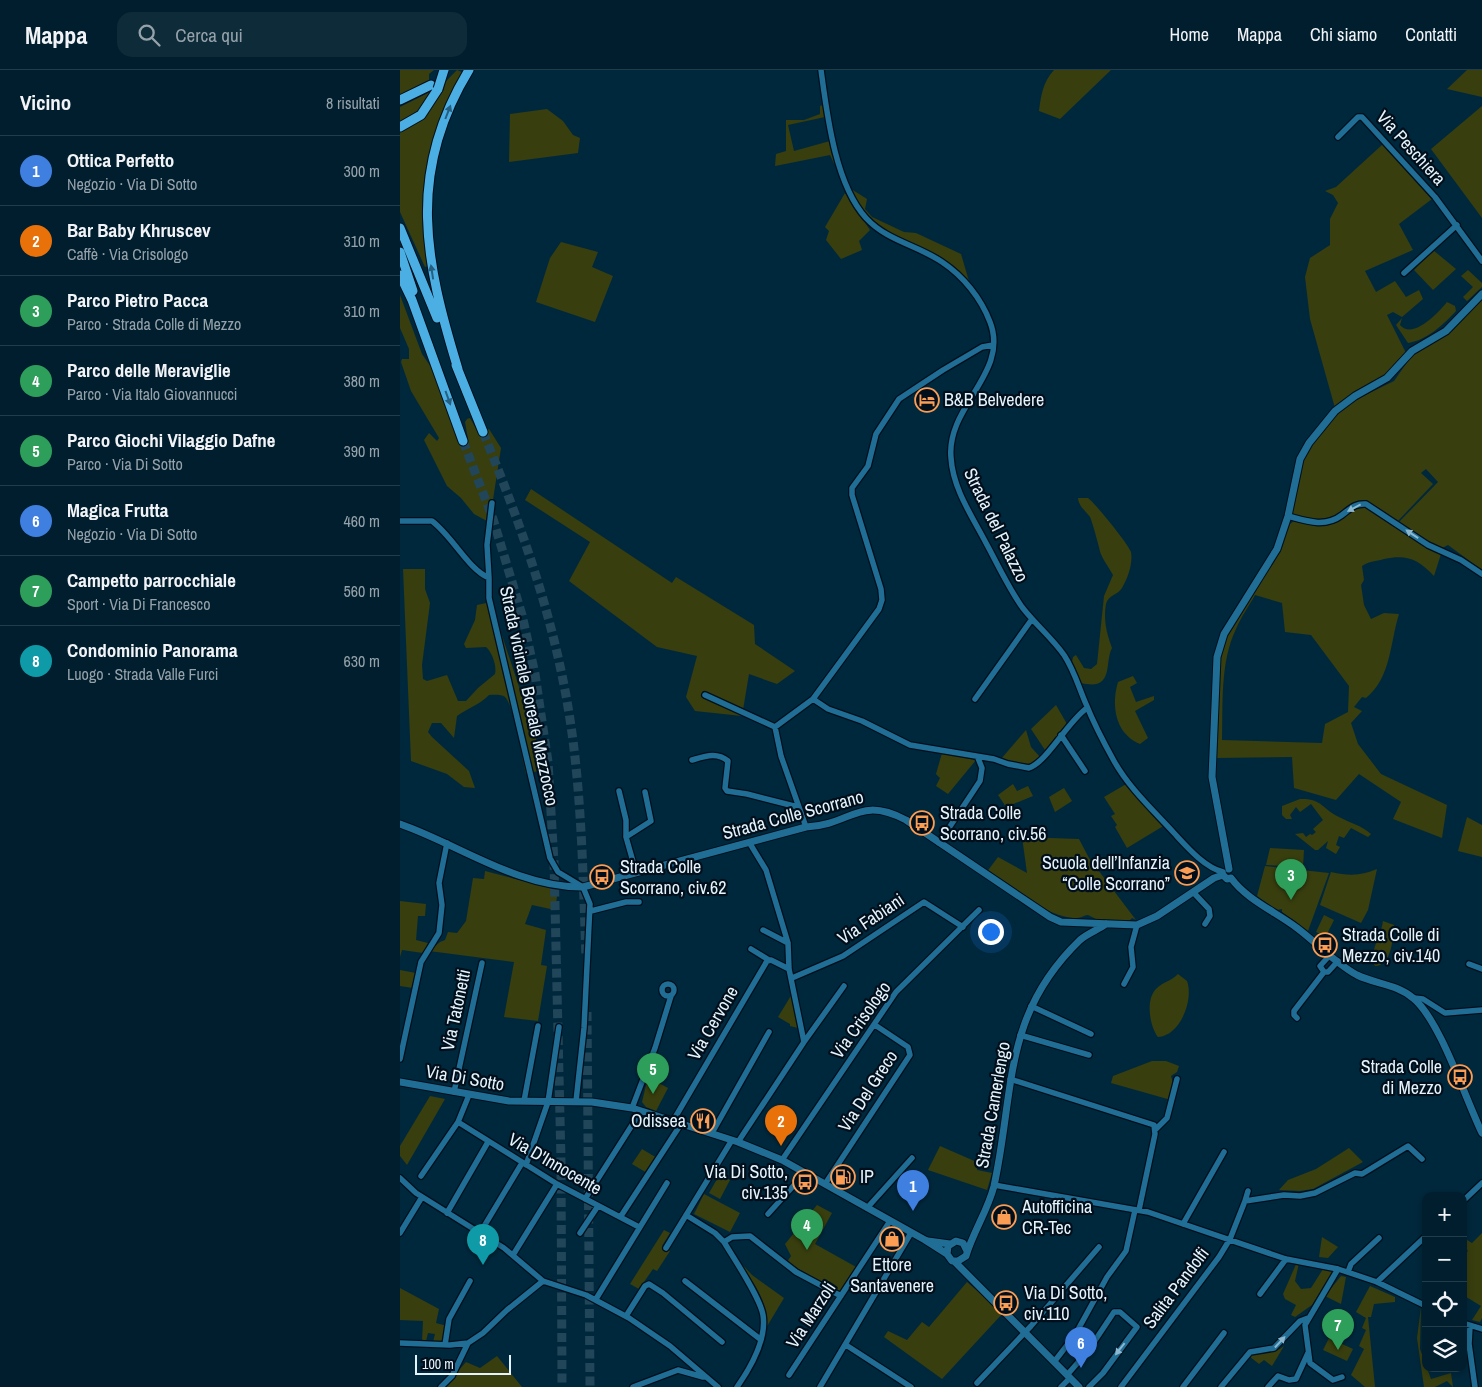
<!DOCTYPE html>
<html lang="it">
<head>
<meta charset="utf-8">
<style>
  body { margin:0; font-family:"Archivo Narrow",sans-serif; background:#0e2b39; color:#f1f3f6 }
  .controls { position:absolute; right:15px; bottom:15px; display:grid; overflow:hidden; border-radius:10px; box-shadow:0 2px 8px #0003 }
  .controls button { width:45px; height:45px; display:grid; place-items:center; padding:0; border:0; border-bottom:1px solid #223c49; background:#001e2d; color:#f1f3f6; font:25px sans-serif }
  .scale { position:absolute; left:15px; bottom:12px; width:96px; box-sizing:border-box; padding-left:5px; border:2px solid #e5f3fc; border-top:0; font-size:14px; line-height:18px; white-space:nowrap; color:#e5f3fc; -webkit-text-stroke:4px #000f1b; paint-order:stroke }
  .you { position:absolute; left:590px; top:861px; width:18px; height:18px; margin:-12px; border:4px solid #fff; border-radius:50%; background:#1a73e8; box-shadow:0 0 0 8px #1a73e833 }
  .badge { display:grid; place-items:center; width:32px; height:32px; border-radius:50%; background:#0f766e; color:#fff; font-size:16px; font-weight:700 }
  .pin { position:absolute; translate:-50% -41px; filter:drop-shadow(0 1px 2px #0008) }
  .pin::after { content:''; position:absolute; top:26px; width:18px; height:15px; background:inherit; clip-path:polygon(0 0,100% 0,50% 100%) }
  .list { margin:0; padding:0; list-style:none }
  h2 { display:flex; justify-content:space-between; align-items:center; height:65px; margin:0; padding:0 20px; font-size:21px }
  h2 small { font-size:16px; font-weight:400; color:#95a2aa }
  .list li { display:grid; grid-template-columns:32px 1fr auto; gap:15px; align-items:center; box-sizing:border-box; height:70px; padding:0 20px; border-top:1px solid #223c49 }
  .list b { display:block; font-size:19px; white-space:nowrap }
  .list p { margin:0; font-size:16px; white-space:nowrap; color:#95a2aa }
  .list em { font-size:16px; font-style:normal; color:#95a2aa }
  .icon { flex:none; width:28px; height:28px; fill:none; stroke:currentColor; stroke-width:2; stroke-linecap:round; stroke-linejoin:round }
  .map { position:relative; flex:none; width:1082px; height:1317px; overflow:hidden }
  header { display:flex; align-items:center; gap:30px; box-sizing:border-box; height:70px; padding:0 25px; background:#001e2d; border-bottom:1px solid #223c49 }
  header strong { font-size:24px }
  nav { display:flex; gap:28px; margin-inline-start:auto; font-size:18px }
  .search { width:350px; height:45px; background:#0e2b39; display:flex; align-items:center; gap:12px; box-sizing:border-box; padding:0 18px; border-radius:15px; color:#95a2aa; font-size:19px }
  main { display:flex }
  aside { flex:1; background:#001e2d }
  .map>svg:first-child { display:block }
</style>
</head>
<body>
<header>
<strong>Mappa</strong>
<div class="search"><svg class="icon" aria-label="search" viewBox="0 0 24 24"><circle cx="10" cy="10" r="6"/><path d="M15 15l6 6"/></svg>Cerca qui</div>
<nav><a>Home</a><a>Mappa</a><a>Chi siamo</a><a>Contatti</a></nav>
</header>
<main>
<aside>
<h2>Vicino<small>8 risultati</small></h2>
<ul class="list">
<li><span class="badge" style="background:#3f7fe0">1</span><div><b>Ottica Perfetto</b><p>Negozio · Via Di Sotto</p></div><em>300 m</em></li>
<li><span class="badge" style="background:#e8710a">2</span><div><b>Bar Baby Khruscev</b><p>Caffè · Via Crisologo</p></div><em>310 m</em></li>
<li><span class="badge" style="background:#2e9e5b">3</span><div><b>Parco Pietro Pacca</b><p>Parco · Strada Colle di Mezzo</p></div><em>310 m</em></li>
<li><span class="badge" style="background:#2e9e5b">4</span><div><b>Parco delle Meraviglie</b><p>Parco · Via Italo Giovannucci</p></div><em>380 m</em></li>
<li><span class="badge" style="background:#2e9e5b">5</span><div><b>Parco Giochi Vilaggio Dafne</b><p>Parco · Via Di Sotto</p></div><em>390 m</em></li>
<li><span class="badge" style="background:#3f7fe0">6</span><div><b>Magica Frutta</b><p>Negozio · Via Di Sotto</p></div><em>460 m</em></li>
<li><span class="badge" style="background:#2e9e5b">7</span><div><b>Campetto parrocchiale</b><p>Sport · Via Di Francesco</p></div><em>560 m</em></li>
<li><span class="badge" style="background:#0f9aa8">8</span><div><b>Condominio Panorama</b><p>Luogo · Strada Valle Furci</p></div><em>630 m</em></li>
</ul>
</aside>
<div class="map">
<svg width="1082" height="1317" viewBox="0 0 1082 1317">
  <rect width="100%" height="100%" fill="#00283c"/>
  <path fill="#383e0e" fill-rule="evenodd" d="M0 0H34L29 4V11L0 25Z
    M57 0 64 3 52 25 24 143 28 196 25 197 0 142V60C30 51 28 36 43 15 47 10 52 5 57 0Z
    M654 0H711L660 49 639 41C641 25 643 12 654 0Z
    M1067 0H1082V27L1047 19Z
    M30 22 19 40 0 52V37Z
    M423 35 425 47 388 55 394 81 430 71 443 112 430 85 375 96 376 84 386 81V50H404L420 44V36Z
    M1082 36V148L1031 79Z
    M147 39 163 51 173 65 180 68 178 83 109 92 110 44Z
    M983 74 1032 129 999 154 1013 180 965 201 976 222 995 211 1006 227 1019 220 1023 229 1002 247 993 242 987 245 1006 283 982 309 935 338 910 249 905 207 910 188 930 175V149L938 133 933 125 925 121 936 117Z
    M448 117 467 129 465 139 472 147 504 162 516 163 561 184 571 218 541 192 503 175 467 149Z
    M445 123 470 160 459 171 462 180 441 189 426 170 429 161 425 157Z
    M161 172 198 182 192 197 213 206 195 252 136 232 150 188Z
    M1033 180 1056 199 1033 220 1014 200Z
    M1068 200 1082 213V217L1067 231 1063 227 1073 217 1061 206Z
    M0 225 22 284 33 300 44 333 60 372 68 369 65 352 67 349 70 348 79 364 89 359 101 378 90 449 87 451 74 444 61 428 47 416 24 370 29 363 37 371 39 368 11 321 1 292 2 289H9V279L0 258Z
    M1082 229V500L1048 475 1040 479 999 452 1038 412 1026 399 1021 403 1033 414 996 453 1041 484 1034 506C1018 489 1007 484 984 489 974 492 972 490 962 496L964 510 961 515 964 535 971 549 984 543 999 544C990 573 991 608 966 628L962 627 954 637 962 641 951 653 958 674 981 704 1047 735 1042 768 993 749 1001 732 959 704 936 730 894 718 892 687 816 688 818 596 826 566 849 525 872 495 890 454 895 450 888 446 898 398 906 381 937 342 957 329 994 311 1013 284 1052 261ZM855 525 882 533 885 562 911 565 949 616 948 642 925 654 922 673 822 670C823 634 820 592 836 559 841 547 849 536 855 525Z
    M1047 232 1055 236 1056 241C1043 255 1027 270 1008 273L996 255 1002 248 1000 255C1013 270 1038 243 1047 232Z
    M131 419 272 513 276 507 354 555 355 574 395 601 377 614 349 604 342 646 295 641 286 627 297 586 257 577 169 511 190 472 125 430Z
    M678 428H688C695 433 729 475 731 482 733 493 728 508 722 518 718 525 708 525 706 534 703 550 707 564 712 578 704 593 715 621 681 613L672 592 673 587 676 585 684 598 691 599 697 594 704 526 713 505C708 496 700 486 699 477 697 470 693 454 690 447 685 440 679 437 678 428Z
    M3 499H25V519L30 533 22 595 23 609 27 611 47 605 58 631H66L78 618 95 604C97 596 92 582 86 577L66 578 64 574 75 550 77 535 91 532 146 699 126 704C122 690 114 635 105 627 101 624 94 625 89 625 79 635 68 638 57 646L54 668 41 653H32L28 662 32 667 69 701 75 718 64 717 47 704 11 691Z
    M733 606 737 613 730 617 736 632 754 626V630L735 641 748 668 740 674C715 664 711 635 718 612Z
    M656 635 667 654 645 680 631 659Z
    M626 660 631 677 640 687 628 695 601 689Z
    M542 683 576 690 548 724 536 716 540 708 536 704Z
    M728 713 765 755 727 778 715 757 717 755 711 746 715 744 704 727Z
    M613 714 617 721 628 716 633 726 606 737 598 725Z
    M664 718 672 731 655 742 649 727Z
    M900 729C922 728 922 739 939 747 950 753 961 755 971 764L968 767 951 758 944 768 939 766 936 775 940 777 936 784 926 778 928 771 918 780H915L895 764 903 763 906 767 910 764 912 765 916 762 913 759 923 750 911 734 900 742 896 737 890 745 892 749H886L882 745V736Z
    M1067 747 1082 755V787L1058 781Z
    M622 767 679 769 689 788 736 850 732 848 729 851 696 849 688 845C684 845 682 848 677 848 650 849 610 817 586 803L598 787 627 803Z
    M870 778 904 780 903 797 866 795Z
    M865 796 929 803 908 861 882 842V839L877 840 857 826Z
    M977 799 968 840 961 853 920 835 931 802C949 806 961 806 977 799Z
    M85 801 158 820 155 840 132 835 125 854 146 860 141 895 147 896 138 951 104 947 114 892 29 881 40 872 45 870 48 862 57 863 66 851 73 808 84 809Z
    M0 831 26 834 25 846H18L16 870 28 873 23 883 2 880 0 887Z
    M924 845 934 850 926 866 916 862Z
    M983 851 994 855C993 867 992 896 975 896 967 886 982 863 983 851Z
    M0 900 16 903 13 918 0 916Z
    M778 904 787 911C794 930 780 966 758 967 750 957 745 930 756 919 762 912 772 911 778 904Z
    M392 924 398 958 390 956V954L378 947Z
    M752 991H766L779 996 777 1002 771 1006 774 1016 771 1030 711 1013 713 1006Z
    M248 1007 268 1018 256 1041 246 1037 242 1032Z
    M30 1026 45 1029 7 1095 0 1086V1076Z
    M540 1076 579 1093 577 1100 592 1103 587 1120 528 1100Z
    M949 1078 963 1092 913 1119 900 1121 879 1120 888 1110 916 1099Z
    M242 1079 257 1088 247 1103 232 1094Z
    M320 1104 330 1110 320 1129 309 1123Z
    M304 1124 340 1143 330 1162 294 1144Z
    M417 1135 432 1143 415 1174 458 1198 441 1224 387 1192 391 1186 385 1174Z
    M264 1160 270 1163 262 1176 270 1181 257 1201 253 1199 239 1219 230 1214Z
    M1082 1163V1248L1080 1252 1072 1250 1081 1236 1063 1225V1186L1068 1181 1063 1173 1067 1170 1072 1173Z
    M922 1167 938 1177 928 1188 919 1187Z
    M336 1188 352 1205 384 1228 366 1258C368 1227 352 1212 336 1188Z
    M897 1192 899 1193 895 1211 901 1219 911 1218 923 1199 933 1201 912 1235 895 1247 891 1245 896 1235 885 1229 883 1224Z
    M941 1206 946 1207 941 1234 925 1226Z
    M567 1212 603 1243 542 1309 484 1267 488 1261 507 1270 522 1252 529 1257Z
    M970 1216 995 1227V1232L974 1234 971 1247H968L975 1317H965L951 1305 964 1279 959 1276 966 1260 962 1258 966 1248 956 1242Z
    M0 1218 39 1239 36 1253 47 1256 44 1273 33 1272 35 1264 28 1263 26 1271H22L23 1251 0 1250Z
    M1021 1237 1020 1279 1031 1309 1051 1303 1053 1317 1047 1311 1035 1317H1024L1017 1268Z
    M929 1268 953 1279 947 1291 923 1280Z
    M884 1276 872 1296 864 1290 859 1294 849 1286C861 1280 873 1286 884 1276Z
    M97 1286 122 1317H44L66 1292 80 1298Z"/>
  <g fill="none" stroke-linecap="round" stroke-linejoin="round">
    <path stroke="#224659" stroke-width="9" stroke-dasharray="9 4.5" stroke-linecap="butt" d="M83 362C122 457 156 553 171 656 182 732 183 810 186 887
      M63 371 93 449 122 545 135 604 148 692 154 792 161 1090 162 1317
      M187 942 190 1317"/>
    <g stroke="#000f1b" stroke-width="8">
      <path id="minor" d="M421 0C427 44 435 114 466 148 487 171 517 175 542 192 563 206 581 228 590 252 610 303 546 336 551 388 553 419 572 446 586 473 598 495 608 517 622 537 635 554 652 568 664 585 674 600 679 618 686 634 694 654 704 673 714 691 729 718 753 740 774 763 787 777 804 797 823 802
        M938 67 958 47H962L1035 127 1082 191
        M1004 203 1057 155
        M888 446C906 451 925 458 942 445 950 439 955 433 966 434L1028 475 1061 490 1082 504
        M0 451H32C53 467 68 499 89 508V528L150 788 158 802 183 817 190 834 184 958 176 1031
        M89 508 87 475 92 433
        M305 625 375 657 413 629 479 539 482 530 481 519 452 425V418L468 396 476 364 499 329 543 300 582 277 593 275
        M413 629 428 639 462 651 510 675 594 689 608 694 629 698C647 692 668 651 687 638
        M575 629 632 549
        M375 657 381 686 406 757
        M661 665 685 701
        M292 690C306 686 317 682 328 691L325 718 327 721 347 724 398 737
        M219 721 226 750V767L236 802
        M226 767 251 751 245 722
        M539 773 580 711 582 698 578 688
        M793 822 809 839 810 846 805 854
        M191 841 226 832H239
        M363 860 388 873
        M351 879 369 890
        M930 885 920 896 924 902H928L938 891
        M1069 894 1082 899
        M392 908 443 886 524 832 563 857
        M262 920a6 6 0 1 1 12 0a6 6 0 1 1-12 0Z
        M724 914 733 897 731 877 737 855
        M1014 928 1023 929 1045 943 1082 940
        M631 936 691 964
        M897 948 894 945V941L924 902
        M620 965 689 985
        M404 972 444 916
        M0 989 21 892 39 863 42 835 39 813 47 773
        M610 1009 754 1055 755 1064 739 1140
        M54 1022 82 893
        M124 1031 138 956
        M232 1038 255 978 271 926
        M273 1051 367 891 371 890 389 899
        M58 1052 157 1114 239 1157
        M756 1059 767 1048 777 1009
        M312 1063 369 962
        M338 1072 404 972 389 899 388 873 366 800 349 772
        M382 1090 496 922 579 840
        M126 1095 148 1032 159 957
        M21 1106 58 1052 69 1025
        M0 1108 16 1123 104 1178 143 1211 186 1225 229 1248 270 1276 318 1317
        M425 1114 510 985 508 977 475 955
        M594 1115 748 1142 886 1189 938 1199 977 1212 1026 1236
        M185 1129 241 1041
        M845 1131 848 1121
        M1063 1131 1082 1113
        M467 1138 512 1088
        M47 1143 88 1072
        M368 1144 405 1103
        M286 1145 315 1163 324 1172C334 1189 360 1227 363 1245 367 1270 351 1297 337 1317
        M221 1146 281 1054
        M783 1154 824 1082
        M0 1163 22 1127
        M80 1163 122 1093
        M180 1163 198 1136
        M324 1172 332 1167 350 1166 396 1202 441 1226
        M266 1178 332 1070
        M113 1185 157 1114
        M938 1199 905 1255 910 1293 933 1310 942 1307
        M948 1202 951 1194 979 1168
        M285 1211 360 1269
        M977 1212 1026 1166
        M860 1224 886 1189
        M196 1229 267 1113
        M226 1246 245 1216 249 1214 263 1223 322 1272
        M1063 1253 1082 1259
        M1070 1256 1069 1274 1075 1317
        M0 1273 50 1275 68 1273 83 1263 107 1240 143 1211
        M45 1275 49 1249 70 1211
        M446 1275 511 1317
        M654 1292 675 1265 707 1207 726 1181 735 1140
        M389 1305 490 1151
        M667 1305 688 1281 714 1242H720L737 1257 703 1303 689 1317
        M577 1313 631 1256 699 1177
        M41 1317 52 1306 68 1273
        M233 1317 278 1300 303 1307
        M420 1317 511 1163
        M661 1317 670 1308
        M721 1317 819 1187 830 1169 845 1131 884 1125 900 1126 915 1123 955 1103 962 1104 1008 1076 1022 1089
        M783 1317 824 1263
        M821 1317 850 1282 874 1278 900 1251 908 1248
        M868 1317 878 1306 889 1310 896 1309 908 1283"/>
    </g>
    <g stroke="#000f1b" stroke-width="9">
      <path id="tertiary" d="M0 754C60 775 118 818 183 817L406 757C452 755 458 725 506 750L650 847 661 852 737 855 757 846 814 808 823 805
        M829 799 812 707 817 587 824 564 877 479 888 446 900 389 909 373 935 341 955 326 987 308 1012 281 1046 261 1082 224
        M823 805 827 809 831 808C847 830 876 842 897 858 917 873 935 893 957 905 975 914 997 914 1013 928 1040 950 1065 1028 1082 1063
        M0 1012 109 1031 192 1032 232 1038 338 1072 382 1090 525 1170 547 1184 552 1191H558L566 1186C573 1162 588 1140 594 1116 615 1020 602 945 680 870 688 863 698 860 706 854
        M528 1171 550 1174
        M547 1184 548 1176 556 1171 563 1173 567 1181
        M555 1192 679 1317"/>
    </g>
    <g stroke="#000f1b" stroke-width="11">
      <path id="trunk" d="M0 30 31 15
        M0 57 21 45 38 19
        M0 158 37 248
        M0 182 13 221
        M0 205 12 230 63 371
        M56 295 83 362
        M58 299C25 191 6 103 69 0"/>
    </g>
    <use href="#minor" stroke="#206e95" stroke-width="5.5"/>
    <use href="#tertiary" stroke="#206e95" stroke-width="7"/>
    <use href="#trunk" stroke="#4bafe4" stroke-width="9"/>
    <g stroke="#000f1b" stroke-width="11" stroke-linecap="butt">
      <path id="trunk-bridge" d="M38 19 44 0"/>
    </g>
    <use href="#trunk-bridge" stroke="#4bafe4" stroke-width="9"/>
  </g>
  <defs><path id="oneway-solid" d="M-6-.8H1V-3.2L6.5 0L1 3.2V.8H-6Z" transform="scale(1.25)"/></defs>
  <g fill="#265f80">
    <use href="#oneway-solid" transform="translate(48 42) rotate(-69)"/>
    <use href="#oneway-solid" transform="translate(32 202) rotate(-99)"/>
    <use href="#oneway-solid" transform="translate(48 328) rotate(70)"/>
  </g>
  <g fill="#8cb7ce">
    <use href="#oneway-solid" transform="translate(954 438) rotate(152)"/>
    <use href="#oneway-solid" transform="translate(1012 464) rotate(-146)"/>
    <use href="#oneway-solid" transform="translate(880 1272) rotate(-47)"/>
    <use href="#oneway-solid" transform="translate(720 1279) rotate(128)"/>
  </g>
  <defs>
    <g id="hotel-ring" transform="scale(1.25)"><circle r="9.5" fill="#000f1b" stroke="#fc9d54" stroke-width="1.5"/><path d="M-6-4.5h1.5V1H6V5H4.5V3h-9V5H-6ZM-4 0a1.8 1.8 0 1 1 3.6 0ZM.5 0V-2.5h3Q6-2.5 6 0Z" fill="#fc9d54"/></g>
    <g id="bus-ring" transform="scale(1.25)"><circle r="9.5" fill="#000f1b" stroke="#fc9d54" stroke-width="1.5"/><path d="M-5-6H5V4H4V6H2V4H-2V6H-4V4H-5ZM-3.5-4V0h7V-4ZM-3.5 1.2v1.5H-2V1.2ZM2 1.2v1.5H3.5V1.2Z" fill="#fc9d54"/></g>
    <g id="school-ring" transform="scale(1.25)"><circle r="9.5" fill="#000f1b" stroke="#fc9d54" stroke-width="1.5"/><path d="M0-5L7-2L0 1L-7-2ZM-4 1L0 2.5L4 1V4Q0 6-4 4Z" fill="#fc9d54"/></g>
    <g id="restaurant-ring" transform="scale(1.25)"><circle r="9.5" fill="#000f1b" stroke="#fc9d54" stroke-width="1.5"/><path d="M-5-6h1v4h1v-4h1v4h1v-4h1v5L-1.5 .5V6h-2V.5L-5-1ZM5-6V6H3V1.5H1.5Q1.5-4 5-6Z" fill="#fc9d54"/></g>
    <g id="fuel-ring" transform="scale(1.25)"><circle r="9.5" fill="#000f1b" stroke="#fc9d54" stroke-width="1.5"/><path d="M-5.5-6h7V0h2V4h1.3V-2.5L3-4.5l.8-.8L6-3V5H2.5V1h-1V6h-7ZM-4.2-4.7v3.2H.2V-4.7Z" fill="#fc9d54"/></g>
    <g id="shop-ring" transform="scale(1.25)"><circle r="9.5" fill="#000f1b" stroke="#fc9d54" stroke-width="1.5"/><path d="M-5-2.5h2.3a2.7 3.5 0 0 1 5.4 0H5L5.5 6h-11ZM-1.5-2.5h3a1.5 2.3 0 0 0-3 0Z" fill="#fc9d54"/></g>
  </defs>
  <g fill-rule="evenodd">
    <use href="#hotel-ring" x="527" y="330"/>
    <use href="#bus-ring" x="522" y="753"/>
    <use href="#school-ring" x="787" y="803"/>
    <use href="#bus-ring" x="202" y="807"/>
    <use href="#bus-ring" x="925" y="875"/>
    <use href="#bus-ring" x="1060" y="1007"/>
    <use href="#restaurant-ring" x="303" y="1051"/>
    <use href="#fuel-ring" x="443" y="1107"/>
    <use href="#bus-ring" x="405" y="1112"/>
    <use href="#shop-ring" x="604" y="1147"/>
    <use href="#shop-ring" x="492" y="1169"/>
    <use href="#bus-ring" x="606" y="1233"/>
  </g>
  <g text-anchor="middle" stroke-width="4.5" stroke-linejoin="round" paint-order="stroke">
    <g font-size="18" fill="#e5f3fc" stroke="#000f1b">
      <text transform="translate(1011 78) rotate(48)" y="6">Via Peschiera</text>
      <text transform="translate(596 455) rotate(64)" y="6">Strada del Palazzo</text>
      <text transform="translate(129 626) rotate(78)" y="6">Strada vicinale Boreale Mazzocco</text>
      <text transform="translate(393 745) rotate(-15)" y="6">Strada Colle Scorrano</text>
      <text transform="translate(471 849) rotate(-34)" y="6">Via Fabiani</text>
      <text transform="translate(56 940) rotate(-78)" y="6">Via Tatonetti</text>
      <text transform="translate(461 950) rotate(-55)" y="6">Via Crisologo</text>
      <text transform="translate(313 953) rotate(-60)" y="6">Via Cervone</text>
      <text transform="translate(65 1008) rotate(10)" y="6">Via Di Sotto</text>
      <text transform="translate(468 1021) rotate(-57)" y="6">Via Del Greco</text>
      <text transform="translate(593 1035) rotate(-80)" y="6">Strada Camerlengo</text>
      <text transform="translate(155 1094) rotate(30)" y="6">Via D'Innocente</text>
      <text transform="translate(776 1218) rotate(-53)" y="6">Salita Pandolfi</text>
      <text transform="translate(411 1245) rotate(-57)" y="6">Via Marzoli</text>
    </g>
    <g font-size="18" fill="#e5f3fc" stroke="#000f1b" text-anchor="start">
      <text x="544" y="336">B&amp;B Belvedere</text>
      <text x="540" y="749">Strada Colle<tspan x="540" dy="21">Scorrano, civ.56</tspan></text>
      <text x="770" y="799" text-anchor="end">Scuola dell’Infanzia<tspan x="770" dy="21">“Colle Scorrano”</tspan></text>
      <text x="220" y="803">Strada Colle<tspan x="220" dy="21">Scorrano, civ.62</tspan></text>
      <text x="942" y="871">Strada Colle di<tspan x="942" dy="21">Mezzo, civ.140</tspan></text>
      <text x="1042" y="1003" text-anchor="end">Strada Colle<tspan x="1042" dy="21">di Mezzo</tspan></text>
      <text x="286" y="1057" text-anchor="end">Odissea</text>
      <text x="388" y="1108" text-anchor="end">Via Di Sotto,<tspan x="388" dy="21">civ.135</tspan></text>
      <text x="460" y="1113">IP</text>
      <text x="622" y="1143">Autofficina<tspan x="622" dy="21">CR-Tec</tspan></text>
      <text x="492" y="1201" text-anchor="middle">Ettore<tspan x="492" dy="21">Santavenere</tspan></text>
      <text x="624" y="1229">Via Di Sotto,<tspan x="624" dy="21">civ.110</tspan></text>
    </g>
  </g>
</svg>
<div class="controls">
<button>+</button>
<button>−</button>
<button><svg class="icon" aria-label="locate" viewBox="0 0 24 24"><circle cx="12" cy="12" r="6"/><path d="M12 2v4M12 18v4M2 12h4M18 12h4"/></svg></button>
<button><svg class="icon" aria-label="layers" viewBox="0 0 24 24"><path d="M12 4l9 5-9 5-9-5zM3 14l9 5 9-5"/></svg></button>
</div>
<div class="scale">100 m</div>
<div class="you"></div>
<div class="pin badge" style="left:513px;top:1141px;background:#3f7fe0">1</div>
<div class="pin badge" style="left:381px;top:1076px;background:#e8710a">2</div>
<div class="pin badge" style="left:891px;top:830px;background:#2e9e5b">3</div>
<div class="pin badge" style="left:407px;top:1180px;background:#2e9e5b">4</div>
<div class="pin badge" style="left:253px;top:1024px;background:#2e9e5b">5</div>
<div class="pin badge" style="left:681px;top:1298px;background:#3f7fe0">6</div>
<div class="pin badge" style="left:938px;top:1280px;background:#2e9e5b">7</div>
<div class="pin badge" style="left:83px;top:1195px;background:#0f9aa8">8</div>
</div>
</main>
</body>
</html>
